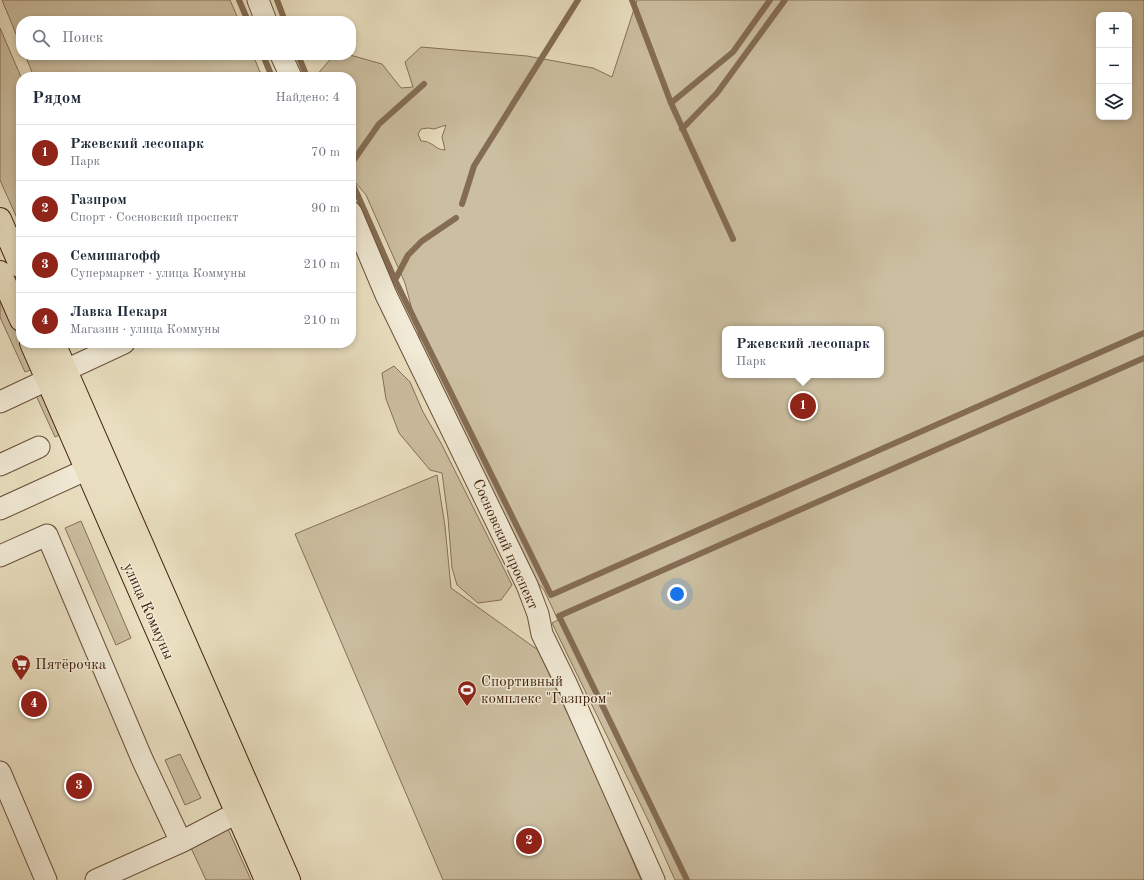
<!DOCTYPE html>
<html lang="ru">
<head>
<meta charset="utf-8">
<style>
  body { margin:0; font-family:"Old Standard TT",serif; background:#f2f2f3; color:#1f2937 }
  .controls { position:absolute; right:12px; top:12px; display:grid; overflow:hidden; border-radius:8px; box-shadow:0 2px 6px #0003 }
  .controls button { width:36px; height:36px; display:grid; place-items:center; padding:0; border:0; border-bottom:1px solid #e0e1e3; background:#fff; color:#1f2937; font:20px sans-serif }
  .you { position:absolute; left:677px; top:594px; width:14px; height:14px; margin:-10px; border:3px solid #fff; border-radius:50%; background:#1a73e8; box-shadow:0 0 0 6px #1a73e833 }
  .badge { display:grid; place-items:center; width:26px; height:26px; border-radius:50%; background:#8f2418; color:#fff; font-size:13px; font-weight:700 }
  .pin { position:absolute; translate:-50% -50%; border:2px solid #fff; box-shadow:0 1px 4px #0006 }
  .popup { position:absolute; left:722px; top:326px; width:162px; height:52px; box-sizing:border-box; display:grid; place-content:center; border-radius:8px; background:#fff; filter:drop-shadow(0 1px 3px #0005); font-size:13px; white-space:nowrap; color:#747a83 }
  .popup b { font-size:15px; color:#1f2937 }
  .popup::after { content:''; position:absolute; left:50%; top:100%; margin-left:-8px; border:8px solid transparent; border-top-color:#fff }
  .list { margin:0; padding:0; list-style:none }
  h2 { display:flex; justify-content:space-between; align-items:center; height:52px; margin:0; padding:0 16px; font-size:17px }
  h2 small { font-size:13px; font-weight:400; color:#747a83 }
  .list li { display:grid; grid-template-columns:26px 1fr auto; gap:12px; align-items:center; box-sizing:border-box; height:56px; padding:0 16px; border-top:1px solid #e0e1e3 }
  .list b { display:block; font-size:15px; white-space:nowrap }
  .list p { margin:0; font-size:13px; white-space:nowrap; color:#747a83 }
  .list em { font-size:13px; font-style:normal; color:#747a83 }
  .icon { flex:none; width:22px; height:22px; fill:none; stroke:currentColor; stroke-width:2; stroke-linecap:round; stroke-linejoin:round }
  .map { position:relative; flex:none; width:1144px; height:880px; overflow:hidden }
  .search { position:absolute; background:#fff; box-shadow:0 2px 6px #0003; left:16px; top:16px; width:340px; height:44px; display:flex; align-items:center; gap:10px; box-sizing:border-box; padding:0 14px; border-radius:16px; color:#747a83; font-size:15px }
  .panel { position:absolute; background:#fff; box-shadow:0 2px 6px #0003; left:16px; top:72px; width:340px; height:276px; border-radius:16px }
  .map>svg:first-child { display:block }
</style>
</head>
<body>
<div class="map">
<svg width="1144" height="880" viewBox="0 0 1144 880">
  <rect width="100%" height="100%" fill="#e9dfc0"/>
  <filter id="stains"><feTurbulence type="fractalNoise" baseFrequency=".005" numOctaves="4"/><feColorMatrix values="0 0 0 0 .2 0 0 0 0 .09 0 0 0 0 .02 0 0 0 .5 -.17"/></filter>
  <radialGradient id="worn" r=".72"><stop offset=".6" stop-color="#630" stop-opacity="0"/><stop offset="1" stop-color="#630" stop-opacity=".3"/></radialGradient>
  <path fill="#ccbfa1" stroke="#867056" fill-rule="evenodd" d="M2 0H230L239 21H21V46Z
    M637 0H1144V880H675L649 822 552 623 558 620 544 590 523 567 423 351 405 283 366 195 351 177V77H315L334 55H350L382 64 401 88 413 87 405 62 421 47 527 56 593 68 612 77ZM1099 15H1129V117H1099ZM446 125 442 137 445 150C435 150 433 141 421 141L418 134 421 129 428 128 434 129ZM725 329H881V375H725Z
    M0 28 21 77V227L0 180Z
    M25 55H253L262 77H34Z
    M0 295 33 369 25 372 0 317Z
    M394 366 410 382 423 412 441 443 512 585 501 600 478 603 457 585 452 568 448 518 442 473 430 470 399 433 386 399 382 373Z
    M42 387 63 433 55 437 34 391Z
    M437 475 445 526 451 588 538 650 591 764 641 880H443L295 534Z
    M81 521 131 638 116 645 65 528Z
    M180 754 201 798 185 805 165 760Z
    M228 829 251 880H206L191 848Z"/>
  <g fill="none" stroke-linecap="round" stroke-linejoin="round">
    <path stroke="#846c53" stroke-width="6" d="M239 0 248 21
      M277 0 285 21
      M632 0 671 103 733 239
      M263 55 272 77
      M298 55 307 77
      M671 103 733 52 770 0
      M682 129 717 93 785 0
      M351 164 379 124 424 84
      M351 180 395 280 551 595 1144 333
      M462 204 474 166 578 0
      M395 280 408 255 422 241 456 218
      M687 880 559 616 1144 358"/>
    <g stroke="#6b5039" stroke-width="23">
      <path id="minor" d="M258 0 266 21
        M281 55 291 77
        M351 212 386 295 527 585 538 614 542 634 566 683 654 880
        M66 370 124 343
        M0 402 47 380
        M0 465 39 447
        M0 509 101 463
        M0 556 47 535 142 759 181 842
        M0 772 46 880
        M96 880 181 842 252 805"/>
    </g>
    <g stroke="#41210c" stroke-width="24">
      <path id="major" d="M0 219 21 267
        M0 272 21 320
        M31 343 266 880
        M54 343 289 880"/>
    </g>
    <use href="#minor" stroke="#f1ead6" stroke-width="21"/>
    <use href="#major" stroke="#e9dfc0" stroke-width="22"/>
  </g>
  <defs>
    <g id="supermarket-pin" transform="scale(1)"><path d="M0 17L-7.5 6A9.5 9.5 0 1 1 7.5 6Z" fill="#8f2418" stroke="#f1ead6"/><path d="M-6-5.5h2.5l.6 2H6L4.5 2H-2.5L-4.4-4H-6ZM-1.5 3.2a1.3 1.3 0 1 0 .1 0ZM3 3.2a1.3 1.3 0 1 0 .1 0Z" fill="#fff"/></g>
    <g id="stadium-pin" transform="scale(1)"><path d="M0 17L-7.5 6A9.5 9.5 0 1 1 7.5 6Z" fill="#8f2418" stroke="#f1ead6"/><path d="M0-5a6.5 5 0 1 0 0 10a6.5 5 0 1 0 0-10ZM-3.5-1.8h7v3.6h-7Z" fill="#fff"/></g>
  </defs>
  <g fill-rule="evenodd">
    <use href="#supermarket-pin" x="21" y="664"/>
    <use href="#stadium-pin" x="467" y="690"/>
  </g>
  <g text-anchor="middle" stroke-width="3" stroke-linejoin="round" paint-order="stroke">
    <g font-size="15" fill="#41210c" stroke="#f1ead6">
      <text transform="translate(506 544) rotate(66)" y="5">Сосновский проспект</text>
      <text transform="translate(149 611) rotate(66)" y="5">улица Коммуны</text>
    </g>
    <g font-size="15" fill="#41210c" stroke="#f1ead6" text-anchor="start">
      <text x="35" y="669">Пятёрочка</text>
      <text x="481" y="686">Cпортивный<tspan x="481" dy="17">комплекс "Газпром"</tspan></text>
    </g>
  </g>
  <rect width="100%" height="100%" filter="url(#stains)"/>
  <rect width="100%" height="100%" fill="url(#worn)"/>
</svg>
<div class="controls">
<button>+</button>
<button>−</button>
<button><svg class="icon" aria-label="layers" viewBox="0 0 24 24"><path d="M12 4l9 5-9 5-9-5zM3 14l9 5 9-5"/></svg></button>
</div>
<div class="you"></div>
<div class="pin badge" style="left:803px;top:406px">1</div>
<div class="popup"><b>Ржевский лесопарк</b>Парк</div>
<div class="pin badge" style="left:529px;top:841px">2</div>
<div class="pin badge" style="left:79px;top:786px">3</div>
<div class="pin badge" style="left:34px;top:704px">4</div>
<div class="search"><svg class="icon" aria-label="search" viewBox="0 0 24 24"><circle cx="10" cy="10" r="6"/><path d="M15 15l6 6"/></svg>Поиск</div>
<section class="panel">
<h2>Рядом<small>Найдено: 4</small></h2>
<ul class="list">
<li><span class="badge">1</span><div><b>Ржевский лесопарк</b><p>Парк</p></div><em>70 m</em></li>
<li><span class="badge">2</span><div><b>Газпром</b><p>Спорт · Сосновский проспект</p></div><em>90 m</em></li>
<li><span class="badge">3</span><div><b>Семишагофф</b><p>Супермаркет · улица Коммуны</p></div><em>210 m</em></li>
<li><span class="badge">4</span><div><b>Лавка Пекаря</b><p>Магазин · улица Коммуны</p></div><em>210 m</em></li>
</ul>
</section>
</div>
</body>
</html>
